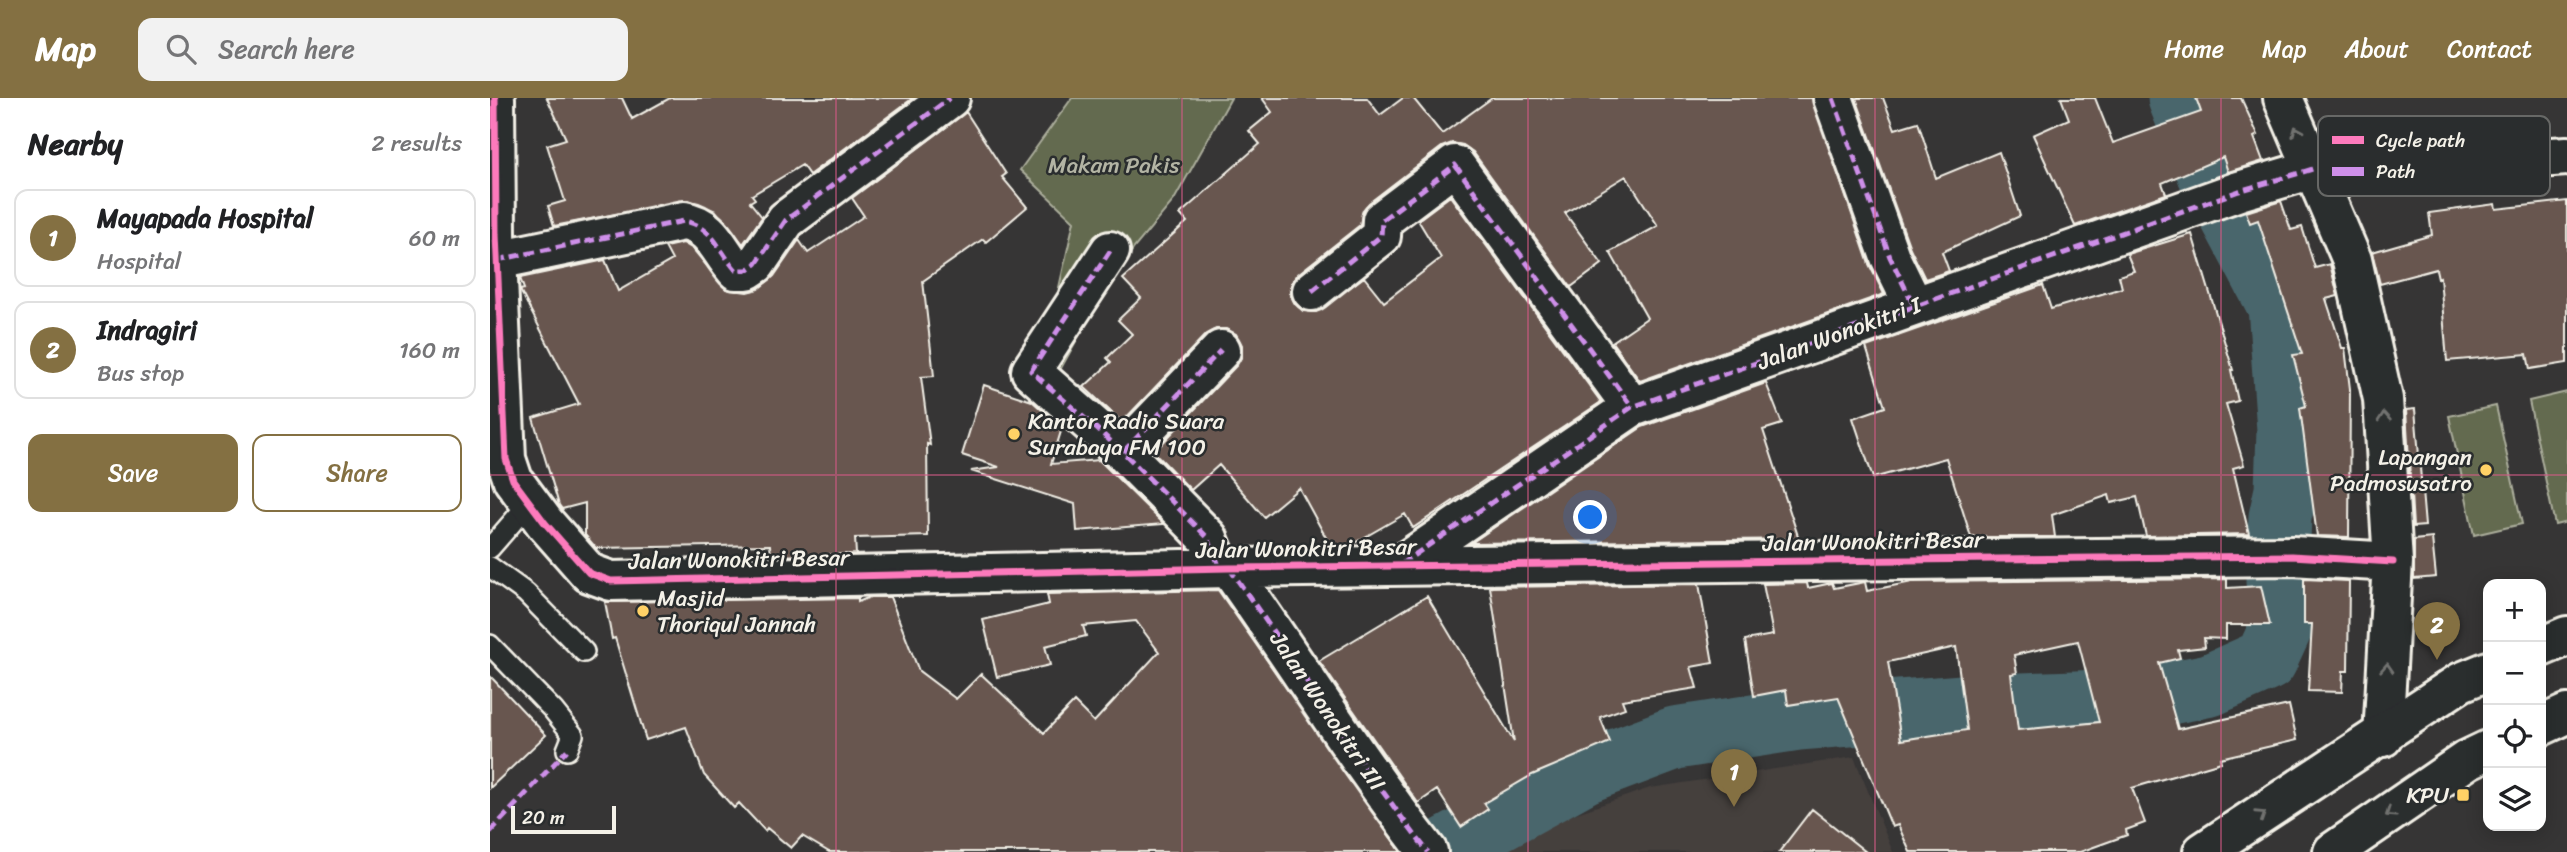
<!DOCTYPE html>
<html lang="en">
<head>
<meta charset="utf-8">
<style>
  body { margin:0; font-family:Sriracha,sans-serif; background:#f2f2f2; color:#202124 }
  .controls { position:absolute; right:21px; bottom:21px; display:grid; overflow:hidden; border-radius:14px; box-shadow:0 4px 18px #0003 }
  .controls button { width:63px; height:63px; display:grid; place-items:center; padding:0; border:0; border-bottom:2px solid #e0e0e0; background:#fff; color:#202124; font:35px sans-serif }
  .scale { position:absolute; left:21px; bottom:18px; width:105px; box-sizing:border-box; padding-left:7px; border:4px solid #f4f1e8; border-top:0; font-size:19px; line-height:24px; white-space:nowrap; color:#f4f1e8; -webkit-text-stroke:5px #2a2d2e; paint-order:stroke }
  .you { position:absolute; left:1101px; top:420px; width:24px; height:24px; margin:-18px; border:5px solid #fff; border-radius:50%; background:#1a73e8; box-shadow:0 0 0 10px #1a73e833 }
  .badge { display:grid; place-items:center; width:46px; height:46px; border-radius:50%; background:#847042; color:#fff; font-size:23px; font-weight:700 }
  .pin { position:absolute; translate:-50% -58px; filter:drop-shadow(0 2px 4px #0008) }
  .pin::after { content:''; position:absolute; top:37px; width:24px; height:21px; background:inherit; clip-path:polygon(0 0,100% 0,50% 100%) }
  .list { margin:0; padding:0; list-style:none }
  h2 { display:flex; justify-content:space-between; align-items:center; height:91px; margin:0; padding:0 28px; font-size:30px }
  h2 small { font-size:23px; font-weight:400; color:#757577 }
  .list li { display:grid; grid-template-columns:46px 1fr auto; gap:21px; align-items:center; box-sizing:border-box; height:98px; margin:0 14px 14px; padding:0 14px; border:2px solid #e0e0e0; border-radius:14px }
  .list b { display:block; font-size:26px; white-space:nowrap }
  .list p { margin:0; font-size:23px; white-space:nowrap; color:#757577 }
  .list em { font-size:23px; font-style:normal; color:#757577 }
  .actions { display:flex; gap:14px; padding:21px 28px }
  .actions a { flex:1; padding:16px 0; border:2px solid #847042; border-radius:14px; text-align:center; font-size:24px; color:#847042 }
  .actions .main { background:#847042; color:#fff }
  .icon { flex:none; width:38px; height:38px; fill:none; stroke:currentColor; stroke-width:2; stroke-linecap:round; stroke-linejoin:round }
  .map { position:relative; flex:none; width:2077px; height:754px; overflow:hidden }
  header { display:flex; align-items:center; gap:42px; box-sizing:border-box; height:98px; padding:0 35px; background:#847042; color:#fff }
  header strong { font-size:33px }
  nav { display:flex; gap:38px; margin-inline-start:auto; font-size:24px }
  .search { width:490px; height:63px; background:#f2f2f2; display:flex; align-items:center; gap:18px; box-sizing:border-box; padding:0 24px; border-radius:14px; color:#757577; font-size:26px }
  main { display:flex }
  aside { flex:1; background:#fff }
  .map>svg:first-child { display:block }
</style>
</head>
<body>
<header>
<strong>Map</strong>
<div class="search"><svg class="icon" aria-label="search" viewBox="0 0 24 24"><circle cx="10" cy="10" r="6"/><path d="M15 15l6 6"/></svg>Search here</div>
<nav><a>Home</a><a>Map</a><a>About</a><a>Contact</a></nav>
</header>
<main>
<aside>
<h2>Nearby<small>2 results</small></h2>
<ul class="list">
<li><span class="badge">1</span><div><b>Mayapada Hospital</b><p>Hospital</p></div><em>60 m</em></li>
<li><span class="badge">2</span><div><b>Indragiri</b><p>Bus stop</p></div><em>160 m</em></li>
</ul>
<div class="actions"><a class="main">Save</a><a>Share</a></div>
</aside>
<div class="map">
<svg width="2077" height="754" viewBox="0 0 2077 754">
  <rect width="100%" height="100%" fill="#363535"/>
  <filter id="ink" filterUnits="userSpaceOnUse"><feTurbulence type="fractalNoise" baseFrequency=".0143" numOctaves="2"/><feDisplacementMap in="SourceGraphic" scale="14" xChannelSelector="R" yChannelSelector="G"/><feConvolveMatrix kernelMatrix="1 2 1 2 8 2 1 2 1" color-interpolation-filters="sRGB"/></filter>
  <g filter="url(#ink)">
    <path fill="#453f3d" d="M1364 659 1403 754H1008L1046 729 1160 690Z"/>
    <path fill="#636a50" stroke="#acae9c" stroke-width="2" d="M582 0H741L684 102 644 150 605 209 569 274 552 265 584 123 530 72Z
      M2077 294V424L2065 427 2039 303Z
      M2006 308 2032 426 1984 437 1959 318Z"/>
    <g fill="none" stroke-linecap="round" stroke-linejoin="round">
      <path stroke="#49666c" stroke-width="63" d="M950 754 1095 674 1185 640 1308 621 1473 608 1644 602 1720 587 1776 562 1794 523 1787 483 1790 419 1796 392 1798 332 1789 208 1719 76 1689 0"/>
    </g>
    <path fill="#675650" stroke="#f4f1e8" stroke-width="2" fill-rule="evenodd" d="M57 0H132L142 21 180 0H423L319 77 312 67 262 97 265 101 260 104 272 119 253 146 226 113 199 102 64 128 58 108 75 103 57 47 76 41Z
      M772 0H877L890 17 913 0H923L952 36 1002 0H1322L1379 166 1394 196 1150 283 1122 244 1157 220 1120 154 1168 128 1136 78 1075 115 1112 166 1081 189 983 54 973 47 962 45 952 49 879 105 873 112 870 127 808 176 802 184 800 196 805 206 813 213 826 214 874 179 894 204 951 160 928 122 960 98 1111 304 923 430 915 416 861 447H840L809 390 774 419 729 367 701 392 664 354 747 267 752 258V247L746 236 736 231H726L716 236 632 324 594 289 621 264 617 260 642 236 628 222 651 200 633 181 697 124 690 116 770 46 759 33 782 14Z
      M1366 0H1393L1405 31 1428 24 1446 80 1509 54 1530 118 1452 154 1459 173 1435 181 1420 150Z
      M1571 0H1605L1623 45 1711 14 1706 0H1751L1768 37 1764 39 1773 63 1738 74 1733 59 1672 85 1676 96 1585 128 1543 37 1579 21Z
      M476 14 516 76 512 79 537 109 496 144 493 141 433 183 444 278 431 279 440 347 437 346 438 438 365 440 366 456 281 458 280 447 106 450 95 437V405L72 411 69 407 43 320 89 306 30 192 34 191 30 180 115 162 128 193 182 162 175 149 193 145 203 151 236 191 257 194 268 191 284 178 309 142 318 155 374 118 362 100Z
      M1791 103 1801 132 1812 129 1825 170 1840 166 1848 198 1836 201 1852 250H1855L1860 291 1859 439 1827 438 1810 310 1816 308 1803 257 1812 256 1768 122 1760 125 1756 114Z
      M2077 103V265L2040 271 2037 256 1957 263 1950 179 1948 180 1946 171 1890 186 1882 154 1942 137 1939 115 2005 106 2006 111Z
      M1702 136 1743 272H1741L1748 303 1736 306 1754 367 1743 370 1759 436 1656 438 1647 399 1621 405 1619 397 1562 417 1565 439H1481L1456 360 1383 380 1363 320 1395 309 1376 249 1553 187 1561 211 1632 190 1629 178 1644 173 1637 156Z
      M1276 285 1292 326 1273 332 1309 441 981 445 1152 329Z
      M494 287 542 303 572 330 561 366 609 362 674 426 587 433 585 406 481 373 509 369 472 357Z
      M1925 311 1935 428 1923 429 1916 312Z
      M1942 440 1946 479 1924 481V442Z
      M1737 481V490L1771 488 1780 527H1736V541L1714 540 1715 549 1688 552 1690 560 1669 565 1688 631 1799 607 1807 642 1730 660 1731 664 1642 690 1655 725 1636 732 1637 737 1590 754H1420L1408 727 1402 729 1348 599 1298 607 1296 592 1264 598 1255 542 1283 537 1273 486 1317 485 1318 490 1342 485 1344 490 1375 484 1377 493 1422 484ZM1588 543 1609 624 1528 632 1521 576 1527 575 1524 557ZM1466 549 1477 632 1411 642 1398 564Z
      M1814 481 1859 483 1858 573H1853L1852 594 1818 593 1822 526H1814Z
      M1209 486 1223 565 1201 569 1207 590 1132 602 1135 610 1110 619 1120 644 1042 677 994 705 998 711 971 729 947 692 928 705 829 563 937 498 1024 644 1000 489Z
      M728 492 911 754H339L312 738 301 750 277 730 275 733 249 705 244 710 214 677 196 629 156 642 125 540 122 541 115 504 368 500V504L380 499H400L429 573 466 601 491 576 554 635 584 604 604 624 669 554 646 523 593 528 596 538 555 548 560 567 507 579 493 522 559 506 557 496Z
      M0 578 56 637 0 690Z
      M1322 711 1376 754H1289Z"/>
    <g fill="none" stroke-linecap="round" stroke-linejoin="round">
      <g stroke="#f4f1e8" stroke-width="24">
        <path id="lane" d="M0 450 41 403
          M0 469 36 495 94 554
          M0 547 63 612 83 637 77 652"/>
      </g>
      <g stroke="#f4f1e8" stroke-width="44">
        <path id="street" d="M5 0 6 136 16 361 23 382 55 425 99 475 121 483 739 470 1325 463 1802 458 1903 464
          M1343 0 1400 159 1424 208
          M1793 0 1862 162 1893 301 1903 464 1893 639
          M1825 75 2077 58
          M620 153 541 273 633 354 718 440 730 470
          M7 162 194 123C223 128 228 152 246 172H257L266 166 296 122 460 0
          M822 193 891 138 892 122 965 67 1142 309
          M633 354 731 252
          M909 468 1142 309 1749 93 1823 71
          M739 470C806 564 867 663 938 754"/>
      </g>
      <g stroke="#f4f1e8" stroke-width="44">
        <path id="primary" d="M2051 549 2077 538
          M2051 628 2077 616
          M1713 754 1971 584 1998 573
          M1843 754 1977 662 1998 652"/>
      </g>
      <use href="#lane" stroke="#2a2d2e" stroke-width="19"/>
      <use href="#street" stroke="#2a2d2e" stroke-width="38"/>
      <use href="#primary" stroke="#2a2d2e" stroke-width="38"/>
      <path stroke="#ce8fe9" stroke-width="5" stroke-dasharray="10 5" stroke-linecap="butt" d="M1343 0 1400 159 1424 208
        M620 153 541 273 633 354 718 440 730 470
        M7 162 194 123C223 128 228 152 246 172H257L266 166 296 122 460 0
        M822 193 891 138 892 122 965 67 1142 309
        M633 354 731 252
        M911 466 1142 309 1749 93 1823 71
        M739 470C806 564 867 663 938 754
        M0 734 77 652"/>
      <g stroke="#2a2d2e" stroke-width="11">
        <path id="cycleway" d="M5 0 6 136 16 361 23 382 55 425 99 475 121 483 739 470 1325 463 1802 458 1903 464"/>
      </g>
      <use href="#cycleway" stroke="#fd7abc" stroke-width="7"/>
    </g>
    <defs><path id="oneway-chevron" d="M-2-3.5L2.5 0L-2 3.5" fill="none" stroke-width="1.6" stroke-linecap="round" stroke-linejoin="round" transform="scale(1.75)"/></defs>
    <g stroke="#71726f">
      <use href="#oneway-chevron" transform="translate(1807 33) rotate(-113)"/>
      <use href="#oneway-chevron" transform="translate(1894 319) rotate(-94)"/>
      <use href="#oneway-chevron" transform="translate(1897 570) rotate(-87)"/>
      <use href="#oneway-chevron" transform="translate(1900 715) rotate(146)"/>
      <use href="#oneway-chevron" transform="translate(1771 717) rotate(-33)"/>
    </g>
  </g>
  <path fill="none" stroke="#d15985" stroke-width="2" stroke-opacity="0.55" d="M346 0V754M692 0V754M1038 0V754M1385 0V754M1731 0V754M0 377H2077"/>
  <g fill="#ffd166" stroke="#2a2d2e" stroke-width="2.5">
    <circle cx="524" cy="336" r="7"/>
    <circle cx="1996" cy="372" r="7"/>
    <circle cx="153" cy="513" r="7"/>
    <rect x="1966" y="690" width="14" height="14" rx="3.5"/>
  </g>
  <g text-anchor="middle" stroke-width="5" stroke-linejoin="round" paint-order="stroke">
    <g font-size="23" fill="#b3b4a4" stroke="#2a2d2e">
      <text x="624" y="75">Makam Pakis</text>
    </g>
    <g font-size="23" fill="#f4f1e8" stroke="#2a2d2e">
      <text transform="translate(1349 235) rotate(-20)" y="8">Jalan Wonokitri I</text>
      <text transform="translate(1383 443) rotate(-1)" y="8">Jalan Wonokitri Besar</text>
      <text transform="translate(816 450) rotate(-1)" y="8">Jalan Wonokitri Besar</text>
      <text transform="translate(249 461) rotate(-1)" y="8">Jalan Wonokitri Besar</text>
      <text transform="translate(838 613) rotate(56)" y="8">Jalan Wonokitri III</text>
    </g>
    <g font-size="23" fill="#f4f1e8" stroke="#2a2d2e" text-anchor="start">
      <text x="538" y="331">Kantor Radio Suara<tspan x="538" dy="26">Surabaya FM 100</tspan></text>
      <text x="1982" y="367" text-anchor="end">Lapangan<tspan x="1982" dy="26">Padmosusatro</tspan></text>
      <text x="167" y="508">Masjid<tspan x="167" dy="26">Thoriqul Jannah</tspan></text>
      <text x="1959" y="705" text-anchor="end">KPU</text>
    </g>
  </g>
  <rect x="1828" y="18" width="232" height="80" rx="10" fill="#2a2d2e" stroke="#676866" stroke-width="2"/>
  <rect x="1842" y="38" width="32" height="8" fill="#fd7abc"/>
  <rect x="1842" y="69" width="32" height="9" fill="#ce8fe9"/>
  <g font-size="19" fill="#f4f1e8">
    <text x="1886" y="49">Cycle path</text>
    <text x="1886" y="80">Path</text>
  </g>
</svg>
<div class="controls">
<button>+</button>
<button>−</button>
<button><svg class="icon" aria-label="locate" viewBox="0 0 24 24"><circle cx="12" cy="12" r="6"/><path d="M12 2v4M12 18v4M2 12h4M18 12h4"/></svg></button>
<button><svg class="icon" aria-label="layers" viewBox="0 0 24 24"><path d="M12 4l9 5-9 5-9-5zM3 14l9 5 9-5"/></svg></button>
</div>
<div class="scale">20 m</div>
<div class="you"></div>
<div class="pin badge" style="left:1244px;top:709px">1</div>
<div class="pin badge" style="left:1947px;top:562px">2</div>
</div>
</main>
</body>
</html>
